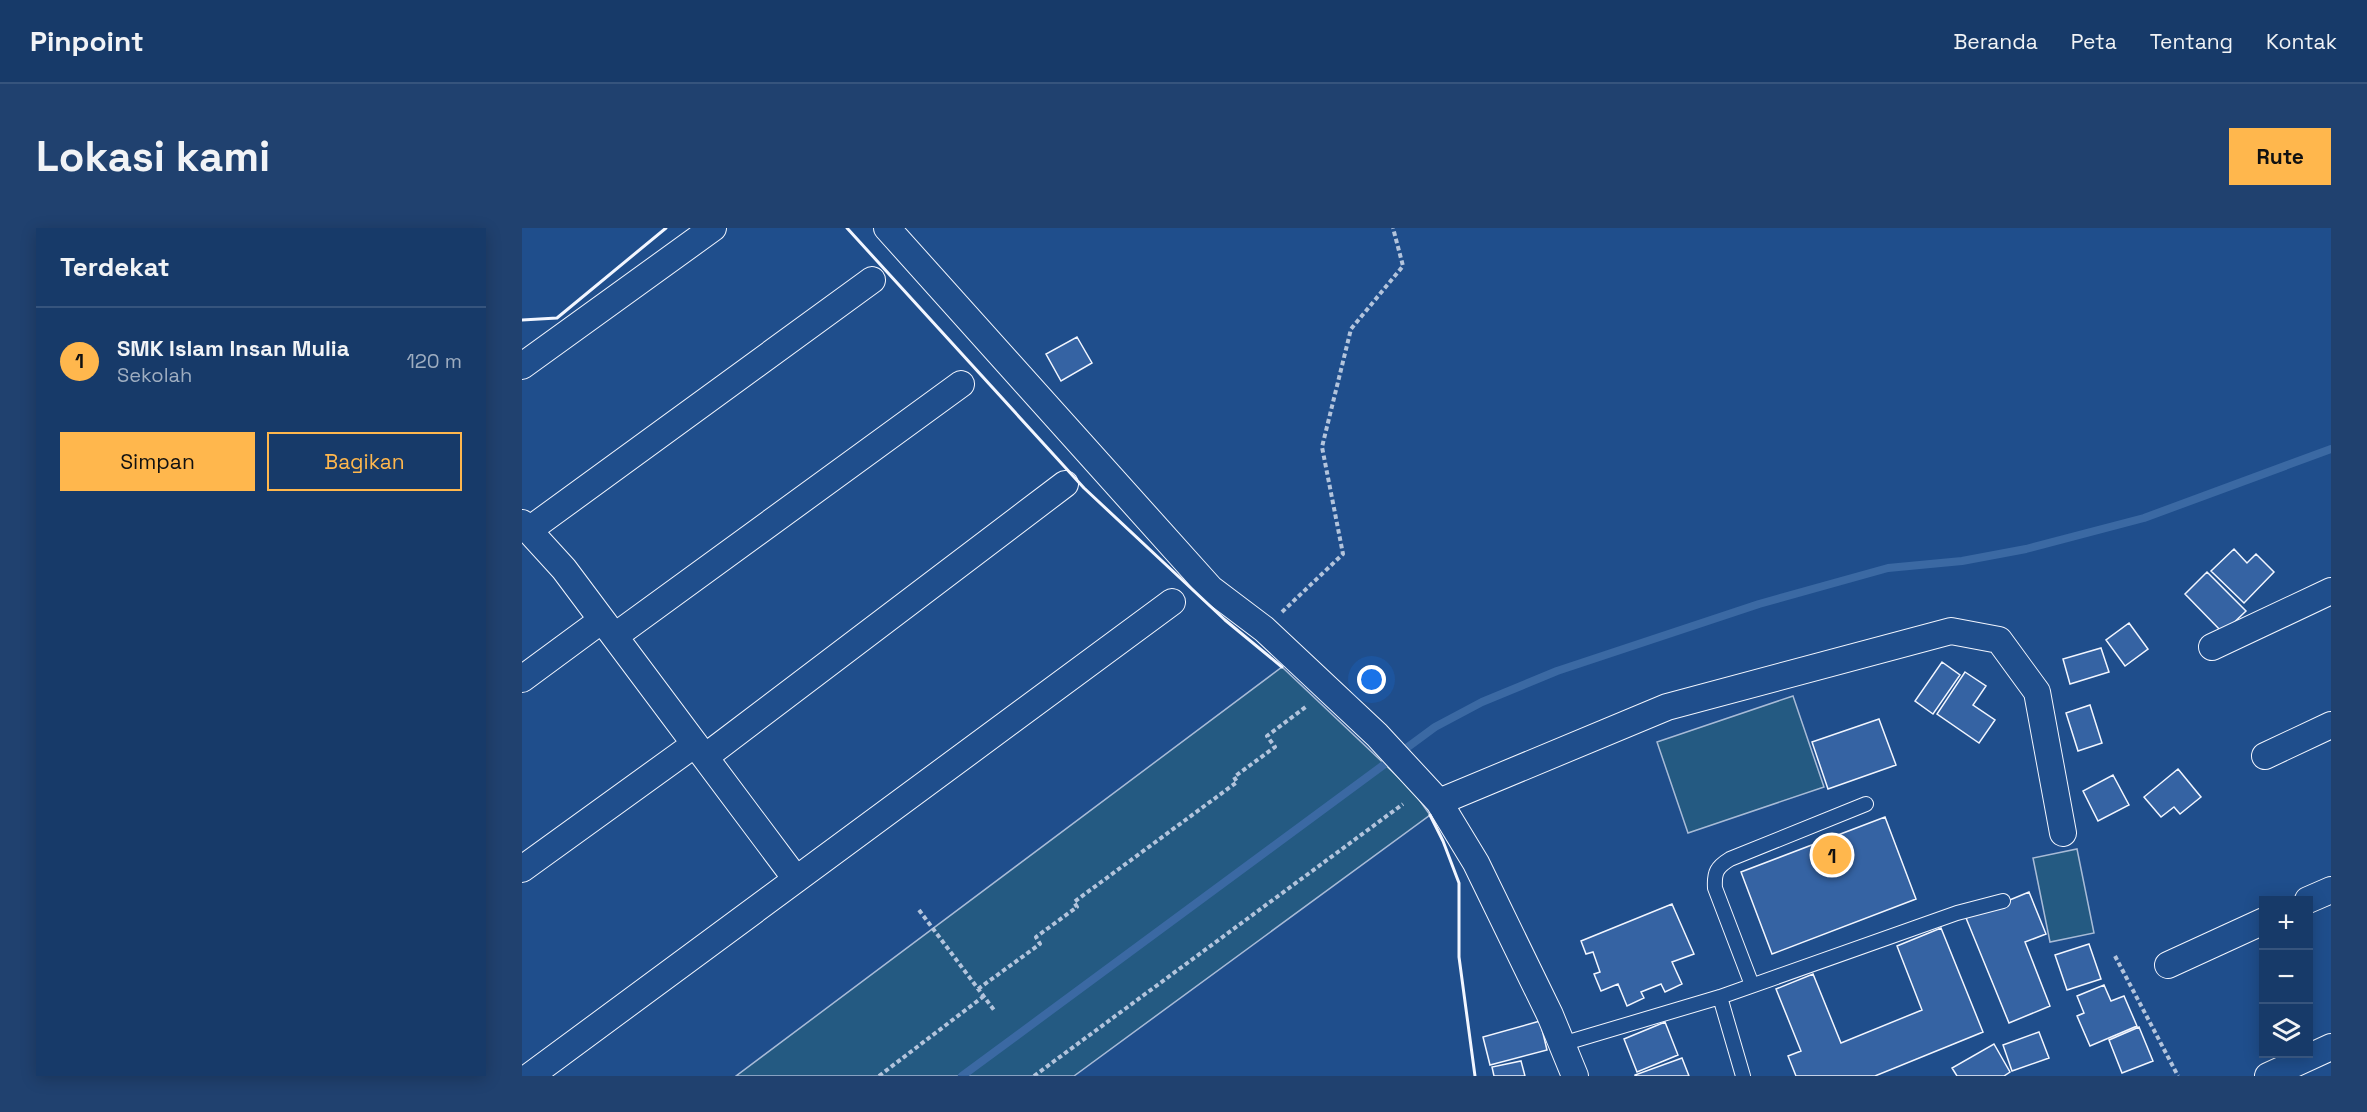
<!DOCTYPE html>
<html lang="id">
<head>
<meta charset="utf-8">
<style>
  body { margin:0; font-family:"Space Grotesk",sans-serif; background:#20416f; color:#f1f3f6 }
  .controls { position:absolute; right:18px; bottom:18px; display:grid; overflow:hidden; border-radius:0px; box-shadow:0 3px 15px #0003 }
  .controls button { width:54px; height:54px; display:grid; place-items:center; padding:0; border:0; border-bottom:2px solid #36547d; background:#173a69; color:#f1f3f6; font:30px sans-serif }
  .you { position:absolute; left:850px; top:452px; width:21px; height:21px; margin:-15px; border:4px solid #fff; border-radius:50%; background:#1a73e8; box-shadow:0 0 0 9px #1a73e833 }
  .badge { display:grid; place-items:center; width:39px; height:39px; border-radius:50%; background:#ffb74d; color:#111; font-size:20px; font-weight:700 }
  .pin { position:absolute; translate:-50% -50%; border:3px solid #fff; box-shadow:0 2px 6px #0006 }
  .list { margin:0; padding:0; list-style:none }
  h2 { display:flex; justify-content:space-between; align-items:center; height:78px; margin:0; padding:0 24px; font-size:26px }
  h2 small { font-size:20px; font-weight:400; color:#9eadc0 }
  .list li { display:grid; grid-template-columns:39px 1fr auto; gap:18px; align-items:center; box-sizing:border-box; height:108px; padding:0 24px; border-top:2px solid #36547d }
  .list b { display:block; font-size:22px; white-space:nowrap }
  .list p { margin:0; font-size:20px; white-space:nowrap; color:#9eadc0 }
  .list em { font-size:20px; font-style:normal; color:#9eadc0 }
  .actions { display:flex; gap:12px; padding:18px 24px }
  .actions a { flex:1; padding:14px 0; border:2px solid #ffb74d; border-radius:0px; text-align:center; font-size:21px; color:#ffb74d }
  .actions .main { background:#ffb74d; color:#111 }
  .icon { flex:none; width:33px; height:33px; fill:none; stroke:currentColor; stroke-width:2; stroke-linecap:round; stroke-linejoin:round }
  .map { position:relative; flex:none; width:1809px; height:848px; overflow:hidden; border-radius:0px }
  header { display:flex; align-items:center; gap:36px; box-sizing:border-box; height:84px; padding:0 30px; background:#173a69; border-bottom:2px solid #36547d }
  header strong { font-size:28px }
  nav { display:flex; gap:33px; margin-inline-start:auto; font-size:21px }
  .intro { display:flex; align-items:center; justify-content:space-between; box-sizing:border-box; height:144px; padding:0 36px }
  h1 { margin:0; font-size:42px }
  .button { padding:15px 27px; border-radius:0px; background:#ffb74d; color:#111; font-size:21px; font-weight:700 }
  main { display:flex; gap:36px; padding:0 36px }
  aside { flex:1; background:#173a69; border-radius:0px; box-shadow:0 3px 15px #0003 }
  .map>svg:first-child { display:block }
</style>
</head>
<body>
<header>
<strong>Pinpoint</strong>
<nav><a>Beranda</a><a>Peta</a><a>Tentang</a><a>Kontak</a></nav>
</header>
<div class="intro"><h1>Lokasi kami</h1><a class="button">Rute</a></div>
<main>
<aside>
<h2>Terdekat<small></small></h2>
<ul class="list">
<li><span class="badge">1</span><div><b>SMK Islam Insan Mulia</b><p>Sekolah</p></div><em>120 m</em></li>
</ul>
<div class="actions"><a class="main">Simpan</a><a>Bagikan</a></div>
</aside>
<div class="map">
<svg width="1809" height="848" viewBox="0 0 1809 848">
  <rect width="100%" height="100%" fill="#1f4e8c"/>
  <path fill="#245a82" stroke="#a8bbd7" stroke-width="1.5" d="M760 439 891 563 908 587 552 848H214Z
    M1271 468 1302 559 1166 605 1135 514Z
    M1555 621 1572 705 1528 714 1511 630Z"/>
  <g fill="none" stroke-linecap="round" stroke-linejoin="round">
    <path stroke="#3b69a3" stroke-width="8" d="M440 848 913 499 960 474 1035 443 1237 376 1366 340 1440 333 1504 321 1622 290 1809 221"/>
  </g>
  <path fill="#3563a3" stroke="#f2f6ff" stroke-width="1.5" d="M555 109 570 135 539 153 524 126Z
    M1712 321 1725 335 1734 326 1752 344 1722 375 1689 343Z
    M1685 344 1724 383 1701 405 1663 366Z
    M1607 395 1626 421 1603 438 1584 412Z
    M1579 420 1587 444 1548 456 1541 431Z
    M1420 434 1438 447 1411 486 1393 473Z
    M1443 444 1464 458 1451 477 1473 492 1457 515 1415 486Z
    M1568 477 1580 515 1556 523 1544 485Z
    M1357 491 1374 537 1306 561 1290 514Z
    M1656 541 1679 569 1658 586 1652 579 1639 589 1622 569Z
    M1591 547 1607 577 1576 593 1561 563Z
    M1363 589 1394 671 1250 726 1219 644Z
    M1507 664 1524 706 1503 714 1528 778 1487 795 1444 690Z
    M1150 676 1172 726 1150 734 1160 756 1143 764 1139 756 1119 764 1122 770 1105 778 1096 756 1079 763 1072 746 1078 744 1071 724 1064 726 1059 713Z
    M1419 700 1461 804 1353 848H1274L1266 828 1279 823 1254 761 1291 746 1319 815 1400 782 1375 718Z
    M1567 716 1579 751 1545 762 1533 727Z
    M1582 757 1589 773 1602 768 1615 798 1568 818 1555 788 1562 785 1555 768Z
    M1018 793 1025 822 968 837 961 809Z
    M1143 794 1156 827 1115 844 1102 811Z
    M1617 799 1631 833 1600 845 1587 812Z
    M1517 804 1527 830 1490 843 1481 817Z
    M1472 816 1488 844 1482 848H1435L1430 840Z
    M1160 830 1167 848H1113V847Z
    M999 833 1003 848H972L970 839Z"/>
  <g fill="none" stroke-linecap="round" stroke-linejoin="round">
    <g stroke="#f2f6ff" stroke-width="16">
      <path id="lane" d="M1230 757 1193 660C1192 644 1195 639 1208 631L1344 576
        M1198 769 1221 848
        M1040 816 1198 769 1435 685 1481 673"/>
    </g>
    <g stroke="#f2f6ff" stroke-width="28">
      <path id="street" d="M365 0 689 361 742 401 855 507 917 574 954 635 1028 787 1053 848
        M0 138 191 0
        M0 295 42 341 274 651
        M7 302 350 52
        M93 408 439 156
        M1690 419 1809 363
        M0 451 80 392
        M1743 528 1809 497
        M183 529 543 256
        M917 574 1145 479 1429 403 1477 412 1515 464 1541 605
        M0 641 173 516
        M1786 672 1809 662
        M1646 737 1742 693
        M8 848 650 374
        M1746 848 1809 819"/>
    </g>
    <path stroke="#b3c4dc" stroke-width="4" stroke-dasharray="4.5 3" stroke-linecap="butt" d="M760 384 821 326 800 219 829 101 881 38 871 0
      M397 682 472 782
      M1593 728 1656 848
      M456 761 518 716 514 709 555 679 552 674 715 554 712 549 753 519 745 508 785 478
      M357 848 462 768
      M512 848 881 576"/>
    <use href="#lane" stroke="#1f4e8c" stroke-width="14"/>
    <use href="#street" stroke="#1f4e8c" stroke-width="26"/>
    <path stroke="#f2f6ff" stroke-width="3" d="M325 0 562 260 703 392 760 439
      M0 92 35 90 144 0
      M908 587 921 613 937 655V729L953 848"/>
  </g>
</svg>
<div class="controls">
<button>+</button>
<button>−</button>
<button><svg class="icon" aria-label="layers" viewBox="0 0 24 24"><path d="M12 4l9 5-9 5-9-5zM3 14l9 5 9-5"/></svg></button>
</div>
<div class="you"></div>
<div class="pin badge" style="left:1310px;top:627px">1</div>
</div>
</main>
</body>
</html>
